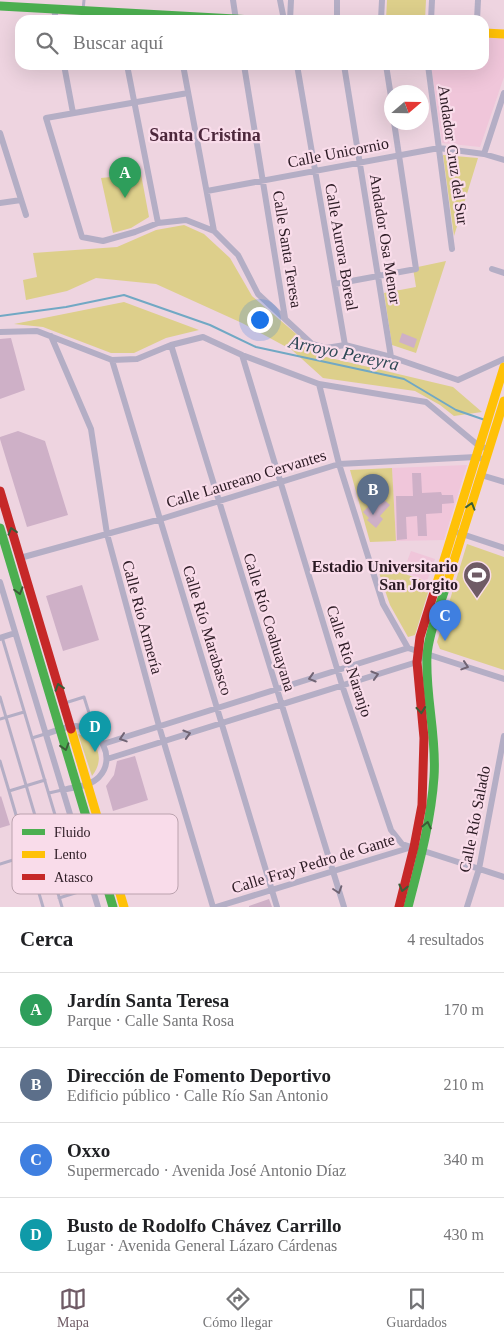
<!DOCTYPE html>
<html lang="es">
<head>
<meta charset="utf-8">
<style>
  body { margin:0; font-family:"Times New Roman",serif; background:#f2f2f2; color:#202124 }
  .compass { position:absolute; left:384px; top:85px; width:45px; height:45px; border-radius:50%; background:#fff; box-shadow:0 5px 20px #0002; rotate:70deg }
  .you { position:absolute; left:259px; top:319px; width:18px; height:18px; margin:-12px; border:4px solid #fff; border-radius:50%; background:#1a73e8; box-shadow:0 0 0 8px #1a73e833 }
  .badge { display:grid; place-items:center; width:32px; height:32px; border-radius:50%; background:#6f5b65; color:#fff; font-size:16px; font-weight:700 }
  .pin { position:absolute; translate:-50% -41px; filter:drop-shadow(0 1px 2px #0008) }
  .pin::after { content:''; position:absolute; top:26px; width:18px; height:15px; background:inherit; clip-path:polygon(0 0,100% 0,50% 100%) }
  .list { margin:0; padding:0; list-style:none }
  h2 { display:flex; justify-content:space-between; align-items:center; height:65px; margin:0; padding:0 20px; font-size:21px }
  h2 small { font-size:16px; font-weight:400; color:#757577 }
  .list li { display:grid; grid-template-columns:32px 1fr auto; gap:15px; align-items:center; box-sizing:border-box; height:75px; padding:0 20px; border-top:1px solid #e0e0e0 }
  .list b { display:block; font-size:19px; white-space:nowrap }
  .list p { margin:0; font-size:16px; white-space:nowrap; color:#757577 }
  .list em { font-size:16px; font-style:normal; color:#757577 }
  .icon { flex:none; width:28px; height:28px; fill:none; stroke:currentColor; stroke-width:2; stroke-linecap:round; stroke-linejoin:round }
  .map { position:relative; flex:none; width:504px; height:907px; overflow:hidden }
  .search { position:absolute; background:#fff; box-shadow:0 5px 20px #0002; left:15px; right:15px; top:15px; height:55px; display:flex; align-items:center; gap:12px; box-sizing:border-box; padding:0 18px; border-radius:15px; color:#757577; font-size:19px }
  .sheet { height:365px; background:#fff }
  nav { display:flex; justify-content:space-around; align-items:center; box-sizing:border-box; height:70px; border-top:1px solid #e0e0e0; background:#fff; font-size:14px; color:#757577 }
  nav a { display:grid; justify-items:center; gap:2px }
  nav .on { color:#6f5b65 }
  .map>svg:first-child { display:block }
</style>
</head>
<body>
<div class="map">
<svg width="504" height="907" viewBox="0 0 504 907">
  <rect width="100%" height="100%" fill="#eed4e0"/>
  <path fill="#f0c6da" d="M484 37H504V77L480 147 442 143 431 65H484Z
    M467 465 444 540 396 541 392 468Z
    M411 551 435 559 427 581 403 572Z"/>
  <path fill="#ddcf8b" d="M387 0H426L425 20H386Z
    M443 155 478 158 454 236Z
    M141 174 149 217 131 228 113 233 101 178Z
    M184 225 204 234 230 258 252 296 322 356 453 387 482 412 454 416 440 405 415 391 323 378 292 350 242 323 156 284 96 278 67 291 26 300 23 280 37 277 33 253 117 247 156 230Z
    M446 261 416 353 392 345 384 293 416 287 413 268Z
    M124 302 199 330 166 338 134 353H111L43 327 14 324Z
    M392 468 396 541 370 542 350 470Z
    M467 544 504 557V670L440 649 437 642Z
    M376 564 431 583 415 635 408 637 390 605Z
    M78 734C99 740 105 760 92 776Z"/>
  <g fill="none" stroke-linecap="round" stroke-linejoin="round">
    <path stroke="#71a8c4" stroke-width="2" d="M0 316 66 307 124 295 210 325 256 347 404 379 456 410 485 420"/>
  </g>
  <path fill="#ceb0c7" d="M402 333 417 339 414 348 399 342Z
    M11 338 25 390 0 399V339Z
    M18 431 45 441 68 515 27 527 0 439V437Z
    M412 473H421L422 493 441 492 442 495H453L454 503 442 504V513L426 514 427 536H418L417 516 406 517 407 539 397 540 396 496H413Z
    M381 497 390 505 380 516 383 519 376 528 367 520 369 518 363 512 369 506 371 508Z
    M82 585 99 640 63 651 46 596Z
    M135 756 148 800 113 811 106 786 114 775 117 761Z
    M1 796 10 825 0 828V797Z
    M269 899 272 907H249V906Z"/>
  <g fill="none" stroke-linecap="round" stroke-linejoin="round">
    <path stroke="#b4aec5" stroke-width="3" d="M83 10 84 0
      M2 637 78 892
      M0 697 62 907
      M65 703 84 697 95 732
      M0 719 24 712
      M32 738 45 734
      M0 761 9 791
      M49 793 62 790
      M0 864 45 850
      M50 869 70 863
      M55 885 75 879
      M59 898 91 888
      M43 907 9 791 45 780"/>
    <path stroke="#b4aec5" stroke-width="6" d="M233 0 236 20
      M280 0 284 20
      M54 9 56 20
      M117 12 119 20
      M290 20 291 0
      M337 20V0
      M381 20 382 0
      M431 20 432 0
      M477 20 478 0
      M64 65 73 113
      M127 65 158 223
      M183 65 214 231
      M244 65 285 318
      M297 65 345 345
      M344 65 391 357
      M386 65 392 103
      M428 65 452 249
      M188 93 46 118 82 237 103 241 135 232 158 223 186 220 214 231 238 255 258 294 312 344 326 348 345 345 391 357 458 380 504 359
      M0 133 26 215
      M484 154 504 93
      M207 191 439 148 484 154 504 160
      M0 203 21 200
      M492 269 504 273
      M335 284 416 269 394 122
      M0 332 37 331 112 360 137 359 171 345 203 337 242 355 319 384 426 402 479 446 489 449
      M51 336 91 429 107 534 159 726 213 907
      M171 345 344 907
      M242 355 342 685 391 830 402 844 504 877
      M112 360 277 907
      M319 384 339 464 383 604 408 648
      M481 475 504 482
      M453 531 504 548
      M20 558 161 519 339 464 476 457 486 460
      M0 582 98 907
      M0 638 15 633
      M46 734C55 731 66 726 76 726 100 728 117 758 99 777 91 786 74 787 63 790
      M103 744 408 648 504 679
      M107 759 417 662 426 653
      M216 907 412 847
      M467 907 479 869 504 736"/>
    <path stroke="#4caf50" stroke-width="9" d="M0 6 253 20
      M0 528 113 907
      M408 907C419 864 431 821 434 777 437 736 425 696 427 655 429 632 439 608 446 586"/>
    <path stroke="#ffc107" stroke-width="9" d="M484 33 504 34
      M436 586 504 367
      M446 586 504 401
      M71 729 124 907"/>
    <path stroke="#c62828" stroke-width="9" d="M0 491 71 729
      M399 907 414 847 422 805 424 738 417 662 420 637 436 586"/>
  </g>
  <defs><path id="oneway-chevron" d="M-2-3.5L2.5 0L-2 3.5" fill="none" stroke-width="1.6" stroke-linecap="round" stroke-linejoin="round" transform="scale(1.25)"/></defs>
  <g stroke="#3a5d37">
    <use href="#oneway-chevron" transform="translate(471 506) rotate(-73)"/>
    <use href="#oneway-chevron" transform="translate(12 531) rotate(-107)"/>
    <use href="#oneway-chevron" transform="translate(19 591) rotate(74)"/>
    <use href="#oneway-chevron" transform="translate(59 687) rotate(-107)"/>
    <use href="#oneway-chevron" transform="translate(421 710) rotate(85)"/>
    <use href="#oneway-chevron" transform="translate(65 747) rotate(73)"/>
    <use href="#oneway-chevron" transform="translate(427 825) rotate(-78)"/>
    <use href="#oneway-chevron" transform="translate(403 888) rotate(104)"/>
  </g>
  <g stroke="#706474">
    <use href="#oneway-chevron" transform="translate(465 666) rotate(18)"/>
    <use href="#oneway-chevron" transform="translate(375 675) rotate(-17)"/>
    <use href="#oneway-chevron" transform="translate(312 678) rotate(163)"/>
    <use href="#oneway-chevron" transform="translate(187 734) rotate(-17)"/>
    <use href="#oneway-chevron" transform="translate(123 738) rotate(162)"/>
    <use href="#oneway-chevron" transform="translate(338 890) rotate(72)"/>
  </g>
  <defs>
    <g id="stadium-pin" transform="scale(1.4375)"><path d="M0 17L-7.5 6A9.5 9.5 0 1 1 7.5 6Z" fill="#6f5b65" stroke="#f9dcea"/><path d="M0-5a6.5 5 0 1 0 0 10a6.5 5 0 1 0 0-10ZM-3.5-1.8h7v3.6h-7Z" fill="#fff"/></g>
  </defs>
  <g fill-rule="evenodd">
    <use href="#stadium-pin" x="477" y="575"/>
  </g>
  <g text-anchor="middle" stroke-width="4.5" stroke-linejoin="round" paint-order="stroke">
    <g font-size="16" fill="#2b1a23" stroke="#f9dcea">
      <text transform="translate(338 152) rotate(-11)" y="6">Calle Unicornio</text>
      <text transform="translate(454 155) rotate(82)" y="6">Andador Cruz del Sur</text>
      <text transform="translate(386 239) rotate(81)" y="6">Andador Osa Menor</text>
      <text transform="translate(342 247) rotate(80)" y="6">Calle Aurora Boreal</text>
      <text transform="translate(288 249) rotate(81)" y="6">Calle Santa Teresa</text>
      <text transform="translate(246 478) rotate(-17)" y="6">Calle Laureano Cervantes</text>
      <text transform="translate(143 617) rotate(75)" y="6">Calle Río Armería</text>
      <text transform="translate(270 622) rotate(73)" y="6">Calle Río Coahuayana</text>
      <text transform="translate(208 630) rotate(73)" y="6">Calle Río Marabasco</text>
      <text transform="translate(350 661) rotate(72)" y="6">Calle Río Naranjo</text>
      <text transform="translate(474 819) rotate(-79)" y="6">Calle Río Salado</text>
      <text transform="translate(313 863) rotate(-17)" y="6">Calle Fray Pedro de Gante</text>
    </g>
    <g font-size="16" font-weight="bold" fill="#2b1a23" stroke="#f9dcea" text-anchor="end">
      <text x="458" y="572">Estadio Universitario<tspan x="458" dy="18">San Jorgito</tspan></text>
    </g>
    <g font-size="18" font-weight="bold" fill="#4c273b" stroke="#f9dcea">
      <text x="205" y="141">Santa Cristina</text>
    </g>
    <g font-size="18" font-style="italic" fill="#2d4855" stroke="#f9dcea">
      <text transform="translate(344 353) rotate(12)" y="6">Arroyo Pereyra</text>
    </g>
  </g>
  <rect x="12" y="814" width="166" height="80" rx="8" fill="#f9dcea" stroke="#bba2ae" stroke-width="1"/>
  <rect x="22" y="829" width="23" height="6" fill="#4caf50"/>
  <rect x="22" y="851" width="23" height="7" fill="#ffc107"/>
  <rect x="22" y="874" width="23" height="6" fill="#c62828"/>
  <g font-size="14" fill="#2b1a23">
    <text x="54" y="837">Fluido</text>
    <text x="54" y="859">Lento</text>
    <text x="54" y="882">Atasco</text>
  </g>
</svg>
<svg class="compass" viewBox="-18 -18 36 36"><path d="M0-13l5 13h-10z" fill="#e53935"/><path d="M0 13l5-13h-10z" fill="#757577"/></svg>
<div class="you"></div>
<div class="pin badge" style="left:125px;top:198px;background:#2e9e5b">A</div>
<div class="pin badge" style="left:373px;top:515px;background:#5c6f8a">B</div>
<div class="pin badge" style="left:445px;top:641px;background:#3f7fe0">C</div>
<div class="pin badge" style="left:95px;top:752px;background:#0f9aa8">D</div>
<div class="search"><svg class="icon" aria-label="search" viewBox="0 0 24 24"><circle cx="10" cy="10" r="6"/><path d="M15 15l6 6"/></svg>Buscar aquí</div>
</div>
<section class="sheet">
<h2>Cerca<small>4 resultados</small></h2>
<ul class="list">
<li><span class="badge" style="background:#2e9e5b">A</span><div><b>Jardín Santa Teresa</b><p>Parque · Calle Santa Rosa</p></div><em>170 m</em></li>
<li><span class="badge" style="background:#5c6f8a">B</span><div><b>Dirección de Fomento Deportivo</b><p>Edificio público · Calle Río San Antonio</p></div><em>210 m</em></li>
<li><span class="badge" style="background:#3f7fe0">C</span><div><b>Oxxo</b><p>Supermercado · Avenida José Antonio Díaz</p></div><em>340 m</em></li>
<li><span class="badge" style="background:#0f9aa8">D</span><div><b>Busto de Rodolfo Chávez Carrillo</b><p>Lugar · Avenida General Lázaro Cárdenas</p></div><em>430 m</em></li>
</ul>
</section>
<nav>
<a class="on"><svg class="icon" aria-label="map" viewBox="0 0 24 24"><path d="M3 6l6-2 6 2 6-2v14l-6 2-6-2-6 2zM9 4v14M15 6v14"/></svg>Mapa</a>
<a><svg class="icon" aria-label="directions" viewBox="0 0 24 24"><path d="M12 3l9 9-9 9-9-9zM9 14v-3h6M13 9l2 2-2 2"/></svg>Cómo llegar</a>
<a><svg class="icon" aria-label="saved" viewBox="0 0 24 24"><path d="M7 4h10v16l-5-4-5 4z"/></svg>Guardados</a>
</nav>
</body>
</html>
